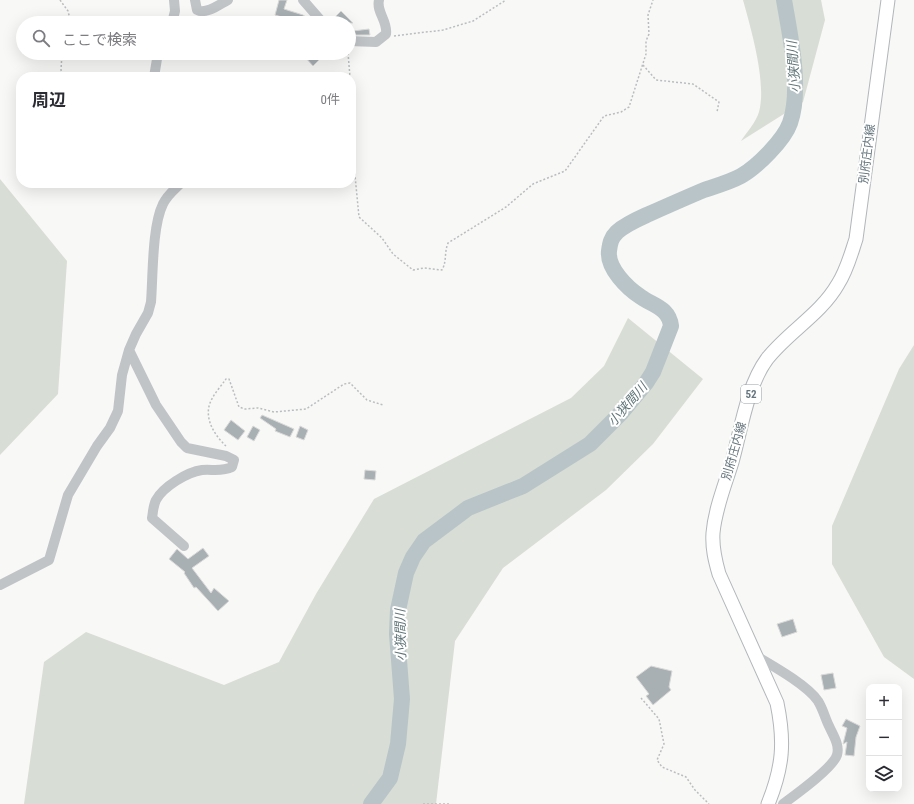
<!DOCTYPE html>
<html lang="ja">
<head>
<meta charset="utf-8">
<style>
  body { margin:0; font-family:"Roboto Condensed","Noto Sans JP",sans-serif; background:#f7f7f7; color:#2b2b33 }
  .controls { position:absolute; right:12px; bottom:12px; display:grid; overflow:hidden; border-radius:8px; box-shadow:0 4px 16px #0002 }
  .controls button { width:36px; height:36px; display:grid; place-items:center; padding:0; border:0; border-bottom:1px solid #e1e1e2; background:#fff; color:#2b2b33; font:20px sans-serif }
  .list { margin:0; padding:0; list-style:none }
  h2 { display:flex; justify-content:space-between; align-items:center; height:52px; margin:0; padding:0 16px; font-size:17px }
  h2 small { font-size:13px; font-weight:400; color:#7c7c81 }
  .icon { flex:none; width:22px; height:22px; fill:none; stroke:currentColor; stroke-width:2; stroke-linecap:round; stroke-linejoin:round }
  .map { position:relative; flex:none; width:914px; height:804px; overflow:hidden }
  .search { position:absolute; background:#fff; box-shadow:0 4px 16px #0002; left:16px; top:16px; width:340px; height:44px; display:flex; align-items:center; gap:10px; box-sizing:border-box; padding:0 14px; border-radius:22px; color:#7c7c81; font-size:15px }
  .panel { position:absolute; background:#fff; box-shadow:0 4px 16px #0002; left:16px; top:72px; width:340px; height:116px; border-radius:16px }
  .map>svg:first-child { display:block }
</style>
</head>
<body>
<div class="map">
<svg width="914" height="804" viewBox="0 0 914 804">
  <rect width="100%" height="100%" fill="#f8f8f6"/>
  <path fill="#d8ddd5" d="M743 0H821L825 20 803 102 741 141C747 132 756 122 759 112 767 83 751 29 743 0Z
    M0 179 67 261 58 394 0 455Z
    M628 318 703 379 653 444 606 490 503 568 455 641 436 804H24L44 662 86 632 224 685 279 662 316 594 374 499 571 398 604 366Z
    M914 345V679L884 657 832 564V526L899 369Z"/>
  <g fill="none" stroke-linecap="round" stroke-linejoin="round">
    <path stroke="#b8c4c7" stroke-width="16" d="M371 804 390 778 398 744 402 699 397 634 398 610 406 573 413 557 424 541 468 508 523 486 590 444 622 412 646 383 653 372 671 326C669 308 654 306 641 297 627 288 607 268 609 251 610 243 611 238 617 232 626 224 638 219 649 214 667 206 685 198 704 190 716 186 730 182 741 176 757 167 784 140 790 123 802 89 790 35 784 0"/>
  </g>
  <path fill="#a8b0b4" stroke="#dadad8" d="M279 0H287L284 9 303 15 314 23H283L285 18 275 15Z
    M341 11 353 23H339L334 18Z
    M369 29 370 35H353V31Z
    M309 53H326L313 66 305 57Z
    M262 415 294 429 290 437 275 431 276 429 260 418Z
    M231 420 245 431 238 440 224 430Z
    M253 426 260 430 254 441 247 437Z
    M300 426 308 430 304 440 296 437Z
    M365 470 376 471 375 480 364 479Z
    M203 548 209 556 192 568 211 593 214 588 229 601 218 611 196 587 194 588 184 573 185 572 169 559 177 549 188 559Z
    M793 619 797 632 782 637 777 624Z
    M651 666 672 671 669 687 671 690 653 705 646 696 649 694 636 677Z
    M833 673 836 688 824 690 821 675Z
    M846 719 860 726 856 737 854 756 845 755 847 742 843 744 847 728 842 726Z"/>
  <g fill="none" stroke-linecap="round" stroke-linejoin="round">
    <g stroke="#b1b7ba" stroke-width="15">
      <path id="major" d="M768 804C783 767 785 742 777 703L719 574C715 560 712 548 713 533 715 509 725 485 732 462 741 430 747 386 767 359 788 332 821 314 838 284 847 270 851 254 856 239L888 0"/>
    </g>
    <path stroke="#babdbf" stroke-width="1.5" stroke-dasharray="2 2" stroke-linecap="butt" d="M60 0 68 11 71 23
      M394 36 443 30 473 21 506 0
      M62 53 61 70 63 77
      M348 53 350 77
      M643 65 656 80 693 84 719 102 717 112
      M351 81 355 104 351 119V132
      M351 158 354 165 359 217 382 238 393 254 413 270 424 268 442 270C447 261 444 253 448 243L506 207 533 184 565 171 604 116 621 112 629 107 646 54V41L649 34 648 15 653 0
      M226 446C215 436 204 419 210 403 213 395 221 386 226 379H229L239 407 245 409 258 408 274 412 306 409 344 384 350 383 367 400 383 405
      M641 698 659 719 664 744 657 760 662 767 686 777 695 790 709 804
      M423 804H449"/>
    <path stroke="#c0c4c7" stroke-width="10" d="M195 0 197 10C206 15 220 4 228 0
      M303 0 323 23
      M172 23 175 11 174 0
      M349 41 376 42 386 34C388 21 376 12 379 0
      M154 77 158 53
      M129 350 156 405 181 442 187 448 226 456 234 460 232 467C222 472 212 469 202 470 187 472 163 487 156 500 153 506 153 513 152 518L184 546
      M0 585 49 560 68 495 97 446 110 428 118 411 122 375 129 350 136 334 148 313 151 302C153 276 152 226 163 204 167 195 174 190 181 183
      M756 656C773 666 807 685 818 701 823 709 825 718 829 726 833 735 840 745 837 755 833 768 795 795 783 804"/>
    <use href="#major" stroke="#fff" stroke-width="13"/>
  </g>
  <g text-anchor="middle" stroke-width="4" stroke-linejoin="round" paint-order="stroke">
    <rect fill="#fff" stroke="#949fa5" stroke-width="1" x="741" y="385" width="20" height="18" rx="3"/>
    <g font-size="11" font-weight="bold" fill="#66767e">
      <text x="751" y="398">52</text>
    </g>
    <g font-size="12" fill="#66767e" stroke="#fff">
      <text transform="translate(867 154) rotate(-83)" y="4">別府庄内線</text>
      <text transform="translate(734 451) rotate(-74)" y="4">別府庄内線</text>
    </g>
    <g font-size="13" font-style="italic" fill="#607478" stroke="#fff">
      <text transform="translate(793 67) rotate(-94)" y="5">小狭間川</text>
      <text transform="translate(627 404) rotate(-49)" y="5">小狭間川</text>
      <text transform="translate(400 635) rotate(-91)" y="5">小狭間川</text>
    </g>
  </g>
</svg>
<div class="controls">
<button>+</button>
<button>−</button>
<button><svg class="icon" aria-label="layers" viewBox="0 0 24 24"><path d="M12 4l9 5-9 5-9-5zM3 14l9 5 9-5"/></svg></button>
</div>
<div class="search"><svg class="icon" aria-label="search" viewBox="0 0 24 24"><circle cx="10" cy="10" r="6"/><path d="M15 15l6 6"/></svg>ここで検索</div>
<section class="panel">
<h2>周辺<small>0件</small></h2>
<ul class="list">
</ul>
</section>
</div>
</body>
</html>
